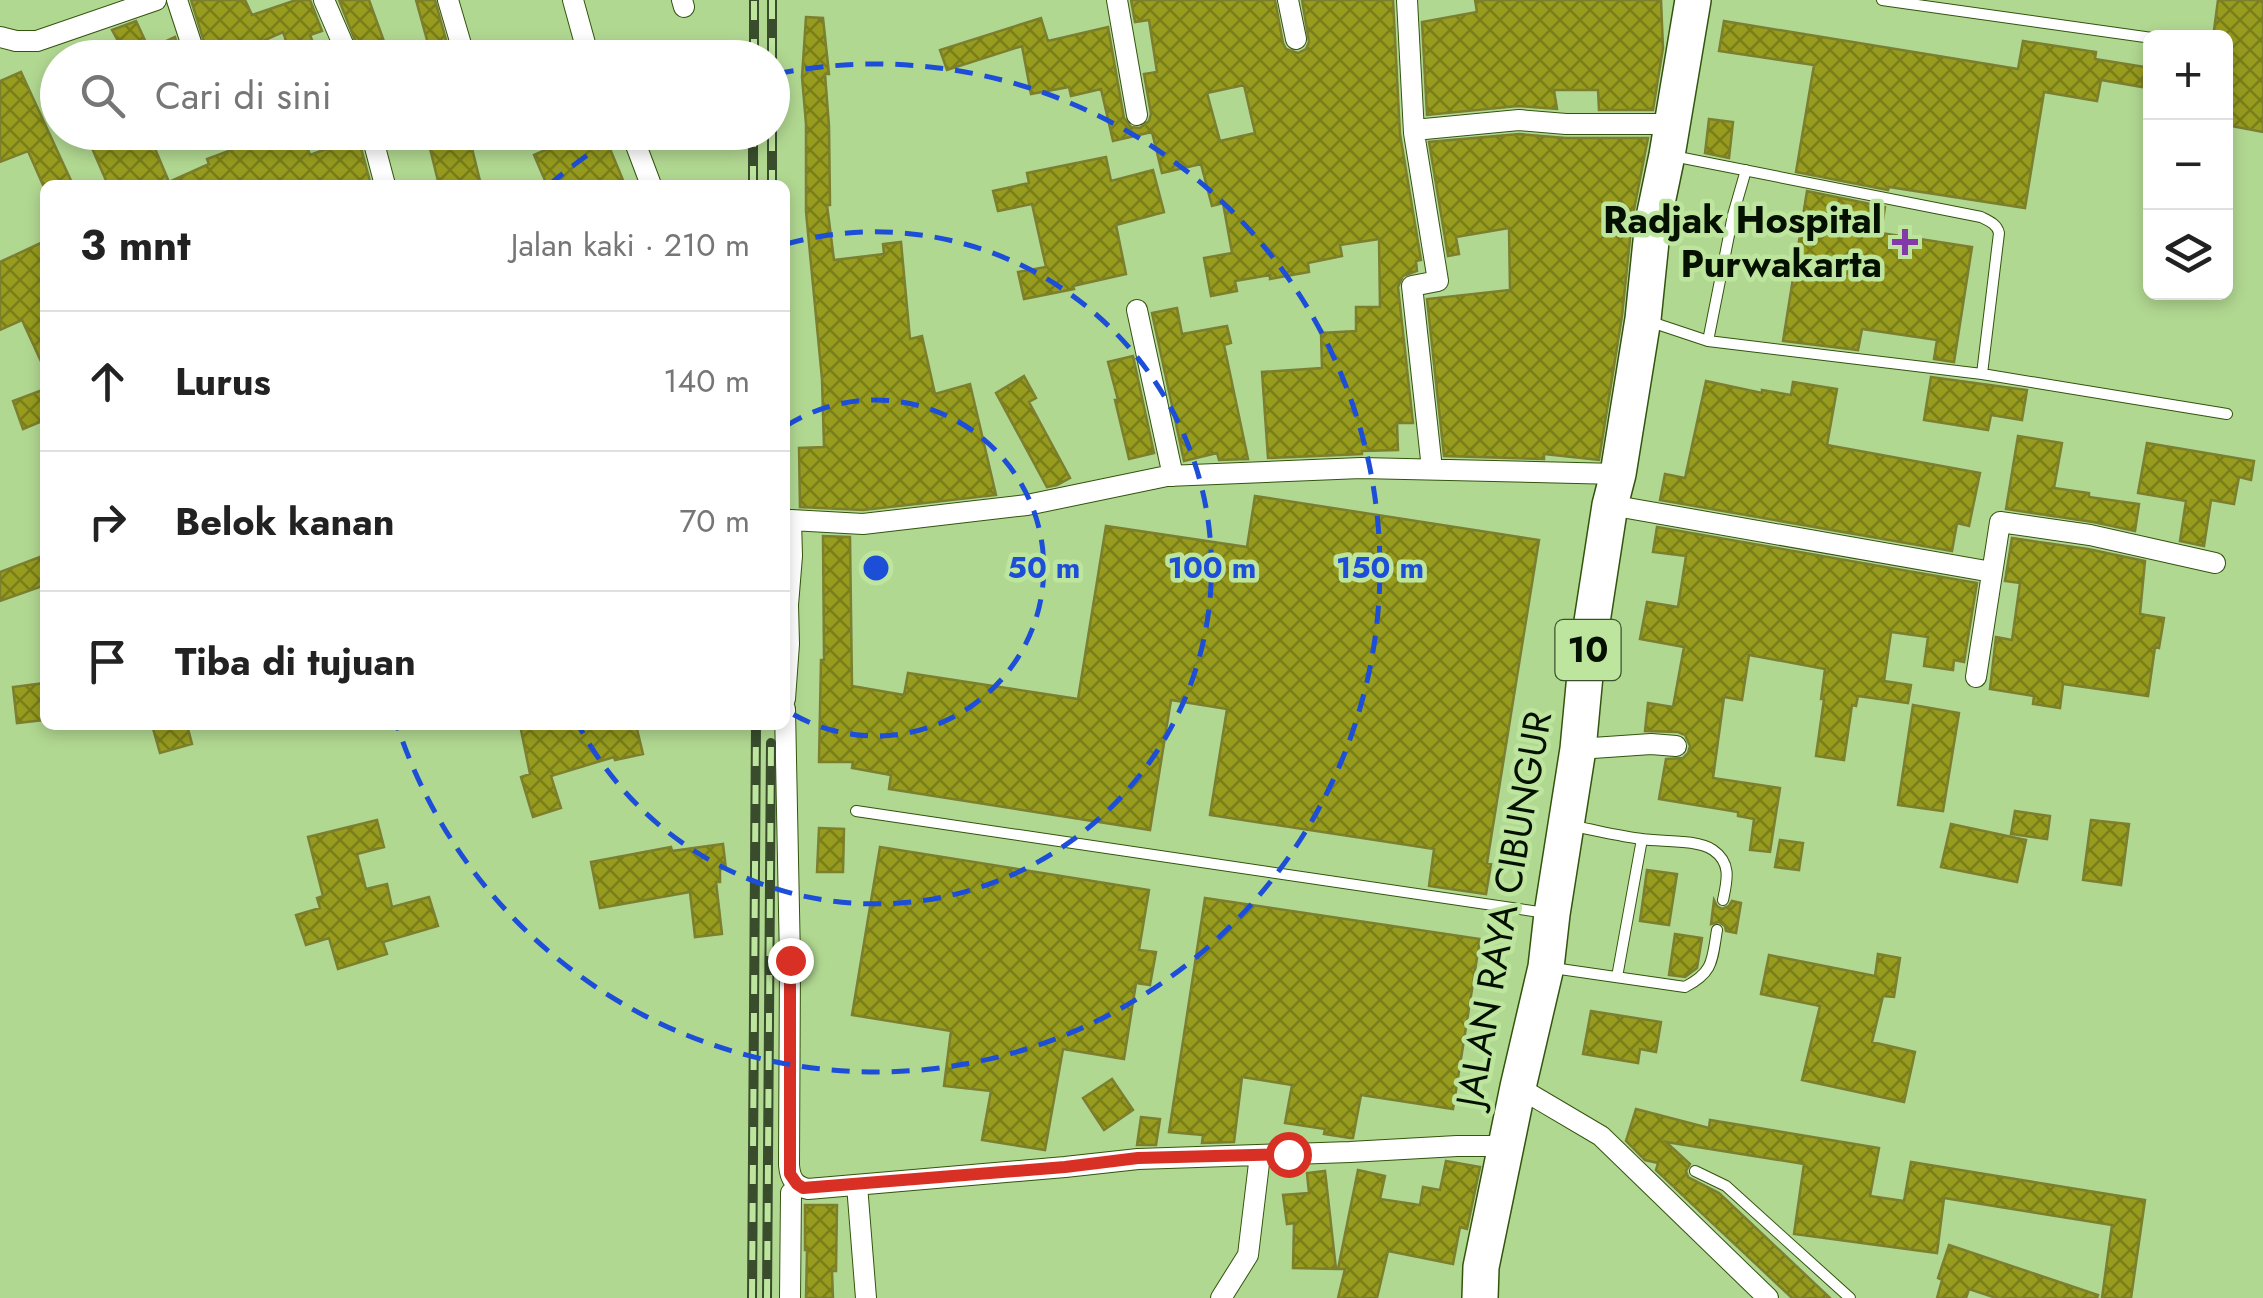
<!DOCTYPE html>
<html lang="id">
<head>
<meta charset="utf-8">
<style>
  body { margin:0; font-family:Jost,sans-serif; background:#f2f2f2; color:#222 }
  .controls { position:absolute; right:30px; top:30px; display:grid; overflow:hidden; border-radius:15px; box-shadow:0 5px 15px #0003 }
  .controls button { width:90px; height:90px; display:grid; place-items:center; padding:0; border:0; border-bottom:2px solid #e0e0e0; background:#fff; color:#222; font:50px sans-serif }
  .stop { position:absolute; width:30px; height:30px; margin:-22px; border:8px solid #d93025; border-radius:50%; background:#fff }
  .stop.end { background:#d93025; border-color:#fff; box-shadow:0 2px 10px #0008 }
  .list { margin:0; padding:0; list-style:none }
  h2 { display:flex; justify-content:space-between; align-items:center; height:130px; margin:0; padding:0 40px; font-size:42px }
  h2 small { font-size:32px; font-weight:400; color:#767676 }
  .list li { display:grid; grid-template-columns:65px 1fr auto; gap:30px; align-items:center; box-sizing:border-box; height:140px; padding:0 40px; border-top:2px solid #e0e0e0 }
  .list b { display:block; font-size:38px; white-space:nowrap }
  .list em { font-size:32px; font-style:normal; color:#767676 }
  .icon { flex:none; width:55px; height:55px; fill:none; stroke:currentColor; stroke-width:2; stroke-linecap:round; stroke-linejoin:round }
  .map { position:relative; flex:none; width:2263px; height:1298px; overflow:hidden }
  .search { position:absolute; background:#fff; box-shadow:0 5px 15px #0003; left:40px; top:40px; width:750px; height:110px; display:flex; align-items:center; gap:25px; box-sizing:border-box; padding:0 35px; border-radius:55px; color:#767676; font-size:38px }
  .panel { position:absolute; background:#fff; box-shadow:0 5px 15px #0003; left:40px; top:180px; width:750px; height:550px; border-radius:15px }
  .map>svg:first-child { display:block }
</style>
</head>
<body>
<div class="map">
<svg width="2263" height="1298" viewBox="0 0 2263 1298">
  <defs>
    <pattern id="building-cross-hatch" width="8" height="8" patternUnits="userSpaceOnUse" patternTransform="scale(2.5)"><rect width="8" height="8" fill="#979c1f"/><path d="M0 0l8 8M0 8l8-8" fill="none" stroke="#797e19"/></pattern>
  </defs>
  <rect width="100%" height="100%" fill="#b1d891"/>
  <path fill="url(#building-cross-hatch)" stroke="#7b7f2e" stroke-width="2.5" fill-rule="evenodd" d="M191 0H245L252 15 296 0H310L322 31 310 35 319 58H292L283 32 225 58H209Z
    M339 0H369L390 58H362Z
    M416 0H435L451 58H432Z
    M1131 0H1275L1283 43 1286 49 1298 53 1306 49 1309 42 1302 0H1393L1400 134 1421 260 1416 261 1417 271 1403 276 1398 287 1413 423H1397L1398 450 1362 451V454L1268 458 1262 372 1322 368 1321 333 1356 331V307H1380L1379 239 1340 245 1342 256 1308 263 1309 272 1270 279V275L1235 281 1237 291 1211 296 1204 258 1232 253 1223 203 1212 206 1201 164 1162 173 1152 132 1113 141 1101 89 1071 96 1069 87 1031 94 1022 46 947 70 940 50 1041 18 1048 41 1108 27 1124 118 1131 127 1140 128 1149 121 1151 114 1144 74 1157 72 1149 20 1135 22ZM1244 85 1255 133 1220 141 1207 93Z
    M1475 0H1661L1663 48 1653 110H1599L1598 90H1554L1557 109 1518 106 1427 115 1422 22 1477 12Z
    M2218 0H2263V132L2226 125V38H2213Z
    M806 17 823 18 829 74H825L829 126 830 205H827L834 260 884 254 883 244 901 242 910 339 922 336 935 394 970 384 996 495 863 510 800 507 799 448 824 447 822 379 806 212V124L802 77Z
    M136 21 149 49 175 37 181 58H79L118 41 112 30Z
    M1724 21 2018 69 2023 41 2096 52 2095 59 2145 67 2142 87 2101 80 2097 101 2044 92 2025 208 1889 187 1888 190 1796 172 1814 65 1719 51Z
    M21 72 73 185H43L28 151 0 162V81Z
    M1709 119 1733 122 1729 158 1705 153Z
    M85 132H148L169 182 209 164 207 159 266 137 270 149 304 137 310 155 358 137 371 185H108Z
    M426 132H468L480 181 463 185H439Z
    M586 132H603L625 185H547L534 155Z
    M1519 134 1566 138H1648L1632 220 1622 316 1599 460 1544 454V459L1444 456 1427 299 1510 290 1509 228 1456 237 1459 254 1448 256 1429 142Z
    M1106 157 1111 181 1153 170 1164 212 1116 225 1126 274 1073 286 1074 289 1024 299 1018 272 1046 267 1032 204 998 211 993 191 1029 183 1027 173Z
    M1807 191 1885 207 1881 233 1972 247 1954 362 1934 359 1937 340 1862 329 1858 350 1783 341Z
    M45 241V370L22 320 0 330V262Z
    M1177 308 1182 334 1227 326 1231 343 1224 345 1248 459 1219 460 1217 453 1184 461 1152 313Z
    M1133 356 1154 453 1129 459 1115 400H1118L1108 362Z
    M1024 376 1036 398 1029 402 1070 478 1057 485 1047 487 996 393Z
    M1931 377 2027 390 2022 420 1991 415 1988 430 1924 420Z
    M1706 381 1762 393V390L1791 395 1793 382 1837 389 1827 445 1980 473 1969 526 1957 523 1952 551 1660 500 1665 474 1685 478Z
    M45 389V420L23 429 13 401Z
    M2018 436 2062 443 2054 488 2089 493V497L2139 504 2135 531 2093 522 2006 509Z
    M2147 443 2254 461 2251 480 2239 477 2234 504 2211 500 2204 546 2180 541 2186 501 2138 493Z
    M1255 496 1539 540 1487 863 1491 864 1486 894 1429 886 1434 849 1210 815 1227 709 1171 700 1150 830 889 789 891 775 852 768 853 762H819L821 660H824L823 536 850 537 852 686 904 695 908 673 1078 699 1106 526 1247 547Z
    M1657 527 1977 583 1964 662 1954 660 1953 670 1924 666 1928 637 1891 632 1884 681 1911 685 1908 703 1858 696 1856 706 1852 705 1844 760 1816 756 1824 699H1821L1825 669 1749 655 1742 700 1724 697 1713 778 1780 788 1770 852 1750 850 1754 819 1738 816V812L1659 799 1666 759 1683 758 1688 753 1690 746 1685 735 1678 732 1645 731 1648 703 1673 707 1684 647 1640 639 1647 602 1678 607 1686 556 1653 552Z
    M2012 538 2088 549 2145 561 2140 614 2164 618 2159 648 2155 647 2148 696 2063 684 2060 708 2033 704 2034 696 1990 689 1996 637 2012 640 2020 583 2005 581Z
    M45 555V585L0 601V572Z
    M45 683V720L17 723 13 687Z
    M1913 705 1959 713 1943 811 1898 805Z
    M152 725H187L192 744 160 753Z
    M520 725H636L643 754 615 760 614 757 551 776 561 808 533 817 521 777 530 774Z
    M2015 811 2050 816 2047 839 2011 834Z
    M377 820 384 847 357 854 366 889 387 884 392 907 429 897 438 926 383 942 387 954 338 969 329 938 306 945 296 915 320 908 317 898 323 896 308 837Z
    M2091 820 2129 824 2121 885 2083 880Z
    M1951 824 2026 840 2017 882 1941 867Z
    M819 828 844 829 843 872H817Z
    M1780 840 1803 843 1799 870 1775 867Z
    M723 844 726 869H720V882H716L722 934 695 937 690 892 600 908 591 862 671 847 672 851Z
    M880 847 1149 890 1139 950 1156 952 1150 985 1136 983 1124 1059 1063 1049 1045 1150 982 1140 991 1091 944 1086 951 1031 852 1015Z
    M1647 870 1677 874 1669 925 1640 921Z
    M1205 898 1480 939 1453 1109 1361 1095 1353 1138H1350L1324 1134 1325 1129 1285 1123 1292 1085 1242 1077 1234 1142 1202 1143 1203 1135 1169 1132Z
    M1714 900 1717 906 1722 909 1729 906 1732 901 1741 903 1736 933 1726 931 1725 926 1719 922 1711 924Z
    M1675 934 1702 938 1697 968 1685 977 1669 975Z
    M1878 954 1900 958 1894 997 1883 996 1872 1042 1915 1052 1904 1102 1802 1080 1820 1006 1761 994 1769 955 1875 976Z
    M1591 1011 1661 1022 1656 1052 1640 1049 1638 1063 1583 1054Z
    M1112 1079 1133 1110 1104 1130 1083 1098Z
    M1636 1109 1709 1128 1710 1120 1879 1148 1870 1196 1904 1201 1911 1162 2145 1200 2131 1298H2102L2112 1225 1944 1198 1937 1253 1794 1234 1804 1164 1666 1142 1690 1164 1686 1171 1688 1177 1719 1193 1830 1298H1792L1656 1170 1658 1163 1645 1160 1626 1141Z
    M1141 1117 1160 1119 1156 1145H1137Z
    M1446 1161 1480 1167 1467 1229 1460 1227 1453 1264 1388 1251 1377 1298H1338L1345 1269H1338L1358 1170 1385 1176 1380 1199 1420 1205 1423 1187 1440 1190Z
    M1325 1171 1336 1269 1293 1268 1294 1223 1287 1224 1283 1195 1309 1193 1307 1173Z
    M805 1205H837L836 1271H832L833 1298H806L807 1250H805Z
    M1949 1245 2098 1295 2097 1298H1996L1969 1289 1966 1298H1937L1942 1280 1938 1278Z"/>
  <g fill="none" stroke-linecap="round" stroke-linejoin="round">
    <g stroke="#33540d" stroke-width="12">
      <path id="lane" d="M1882 0 2152 38
        M1673 156 1981 217C1989 221 1997 224 1999 233L1982 374
        M1648 321 1708 341 1982 374 2227 414
        M1708 341 1733 215 1746 170
        M856 811 1546 913
        M1572 826C1595 830 1619 836 1642 839 1661 842 1697 839 1713 850 1732 863 1727 881 1723 900
        M1553 968 1685 987C1714 972 1712 960 1717 930
        M1617 977 1642 839
        M1695 1171 1726 1186 1850 1298"/>
    </g>
    <g stroke="#33540d" stroke-width="22">
      <path id="street" d="M177 0 196 58
        M324 0 349 58
        M448 0 465 58
        M573 0 589 58
        M682 0 684 7
        M1117 0 1137 115
        M1288 0 1296 39
        M1407 0 1414 133 1438 281 1412 286 1432 469
        M0 37 16 41H37L156 0
        M1414 130 1519 120 1566 124H1672
        M221 132 222 134
        M371 132 385 185
        M631 132 651 185
        M1137 310 1173 476
        M1610 505 1992 572
        M1976 677 2000 522 2090 535 2215 563
        M785 699 789 644 788 605 792 556 791 520 863 524 1027 505 1167 476 1361 468 1618 474
        M785 709 790 960 789 1165C790 1178 794 1186 808 1189L1065 1167 1138 1159 1350 1152 1457 1146H1507
        M1578 749 1651 744 1676 746
        M1518 1087 1601 1136 1768 1298
        M857 1185 866 1298
        M790 1298 791 1193 799 1186
        M1221 1298 1248 1255 1260 1155"/>
    </g>
    <g stroke="#33540d" stroke-width="38">
      <path id="highway" d="M1480 1298 1481 1267 1518 1087 1546 967 1552 914 1578 749 1587 654 1610 505 1618 474 1643 319 1653 222 1667 155 1693 0"/>
    </g>
    <use href="#lane" stroke="#fff" stroke-width="10"/>
    <use href="#street" stroke="#fff" stroke-width="20"/>
    <use href="#highway" stroke="#fff" stroke-width="35"/>
    <g stroke="#394d2c" stroke-width="10">
      <path id="rail" d="M772 0V58
        M754 58V0
        M772 132V185
        M753 185V132
        M752 1298 756 725
        M767 1298 771 743"/>
    </g>
    <use href="#rail" stroke="#bde59e" stroke-width="6" stroke-dasharray="19" stroke-linecap="butt"/>
  </g>
  <g fill="none" stroke-linecap="round" stroke-linejoin="round">
    <path stroke="#d93025" stroke-width="12" d="M790 960V1174L797 1184 803 1188 1065 1167 1138 1158 1288 1154"/>
  </g>
  <g fill="none" stroke="#1d4ed8" stroke-width="5" stroke-dasharray="18 12">
    <path d="M786 426A168 168 0 1 1 786 710"/>
    <path d="M786 244A336 336 0 1 1 579 726"/>
    <path d="M549 185A504 504 0 0 1 620 134M776 74A504 504 0 1 1 398 728"/>
  </g>
  <path fill="#8439ab" stroke="#bde59e" stroke-width="4" d="M1900 227h10v10h10v10h-10v10h-10v-10h-10v-10h10z"/>
  <g text-anchor="middle" stroke-width="9" stroke-linejoin="round" paint-order="stroke">
    <rect fill="#bde59e" stroke="#3c502f" stroke-width="2.5" x="1555.5" y="620" width="65" height="60" rx="8"/>
    <g font-size="35" font-weight="bold" fill="#041000">
      <text x="1588" y="662">10</text>
    </g>
    <g font-size="38" font-weight="bold" fill="#041000" stroke="#bde59e" text-anchor="end">
      <text x="1882" y="233">Radjak Hospital<tspan x="1882" dy="44">Purwakarta</tspan></text>
    </g>
    <g font-size="38" fill="#041000" stroke="#bde59e">
      <text transform="translate(1504 909) rotate(-80)" y="13">JALAN RAYA CIBUNGUR</text>
    </g>
  </g>
  <circle cx="876" cy="568" r="15" fill="#1d4ed8" stroke="#bde59e" stroke-width="5"/>
  <g font-size="30" text-anchor="middle" font-weight="bold" fill="#1d4ed8" stroke="#bde59e" stroke-width="9" stroke-linejoin="round" paint-order="stroke">
    <text x="1044" y="578">50 m</text>
    <text x="1212" y="578">100 m</text>
    <text x="1380" y="578">150 m</text>
  </g>
</svg>
<div class="controls">
<button>+</button>
<button>−</button>
<button><svg class="icon" aria-label="layers" viewBox="0 0 24 24"><path d="M12 4l9 5-9 5-9-5zM3 14l9 5 9-5"/></svg></button>
</div>
<div class="stop" style="left:1288px;top:1154px"></div>
<div class="stop end" style="left:790px;top:960px"></div>
<div class="search"><svg class="icon" aria-label="search" viewBox="0 0 24 24"><circle cx="10" cy="10" r="6"/><path d="M15 15l6 6"/></svg>Cari di sini</div>
<section class="panel">
<h2>3 mnt<small>Jalan kaki · 210 m</small></h2>
<ul class="list">
<li><svg class="icon" aria-label="ahead" viewBox="0 0 24 24"><path d="M12 20V5M6 11l6-6 6 6"/></svg><div><b>Lurus</b></div><em>140 m</em></li>
<li><svg class="icon" aria-label="right" viewBox="0 0 24 24"><path d="M7 20v-9h11M14 6l5 5-5 5"/></svg><div><b>Belok kanan</b></div><em>70 m</em></li>
<li><svg class="icon" aria-label="arrive" viewBox="0 0 24 24"><path d="M6 21V4h12l-3 4 3 4H6"/></svg><div><b>Tiba di tujuan</b></div></li>
</ul>
</section>
</div>
</body>
</html>
